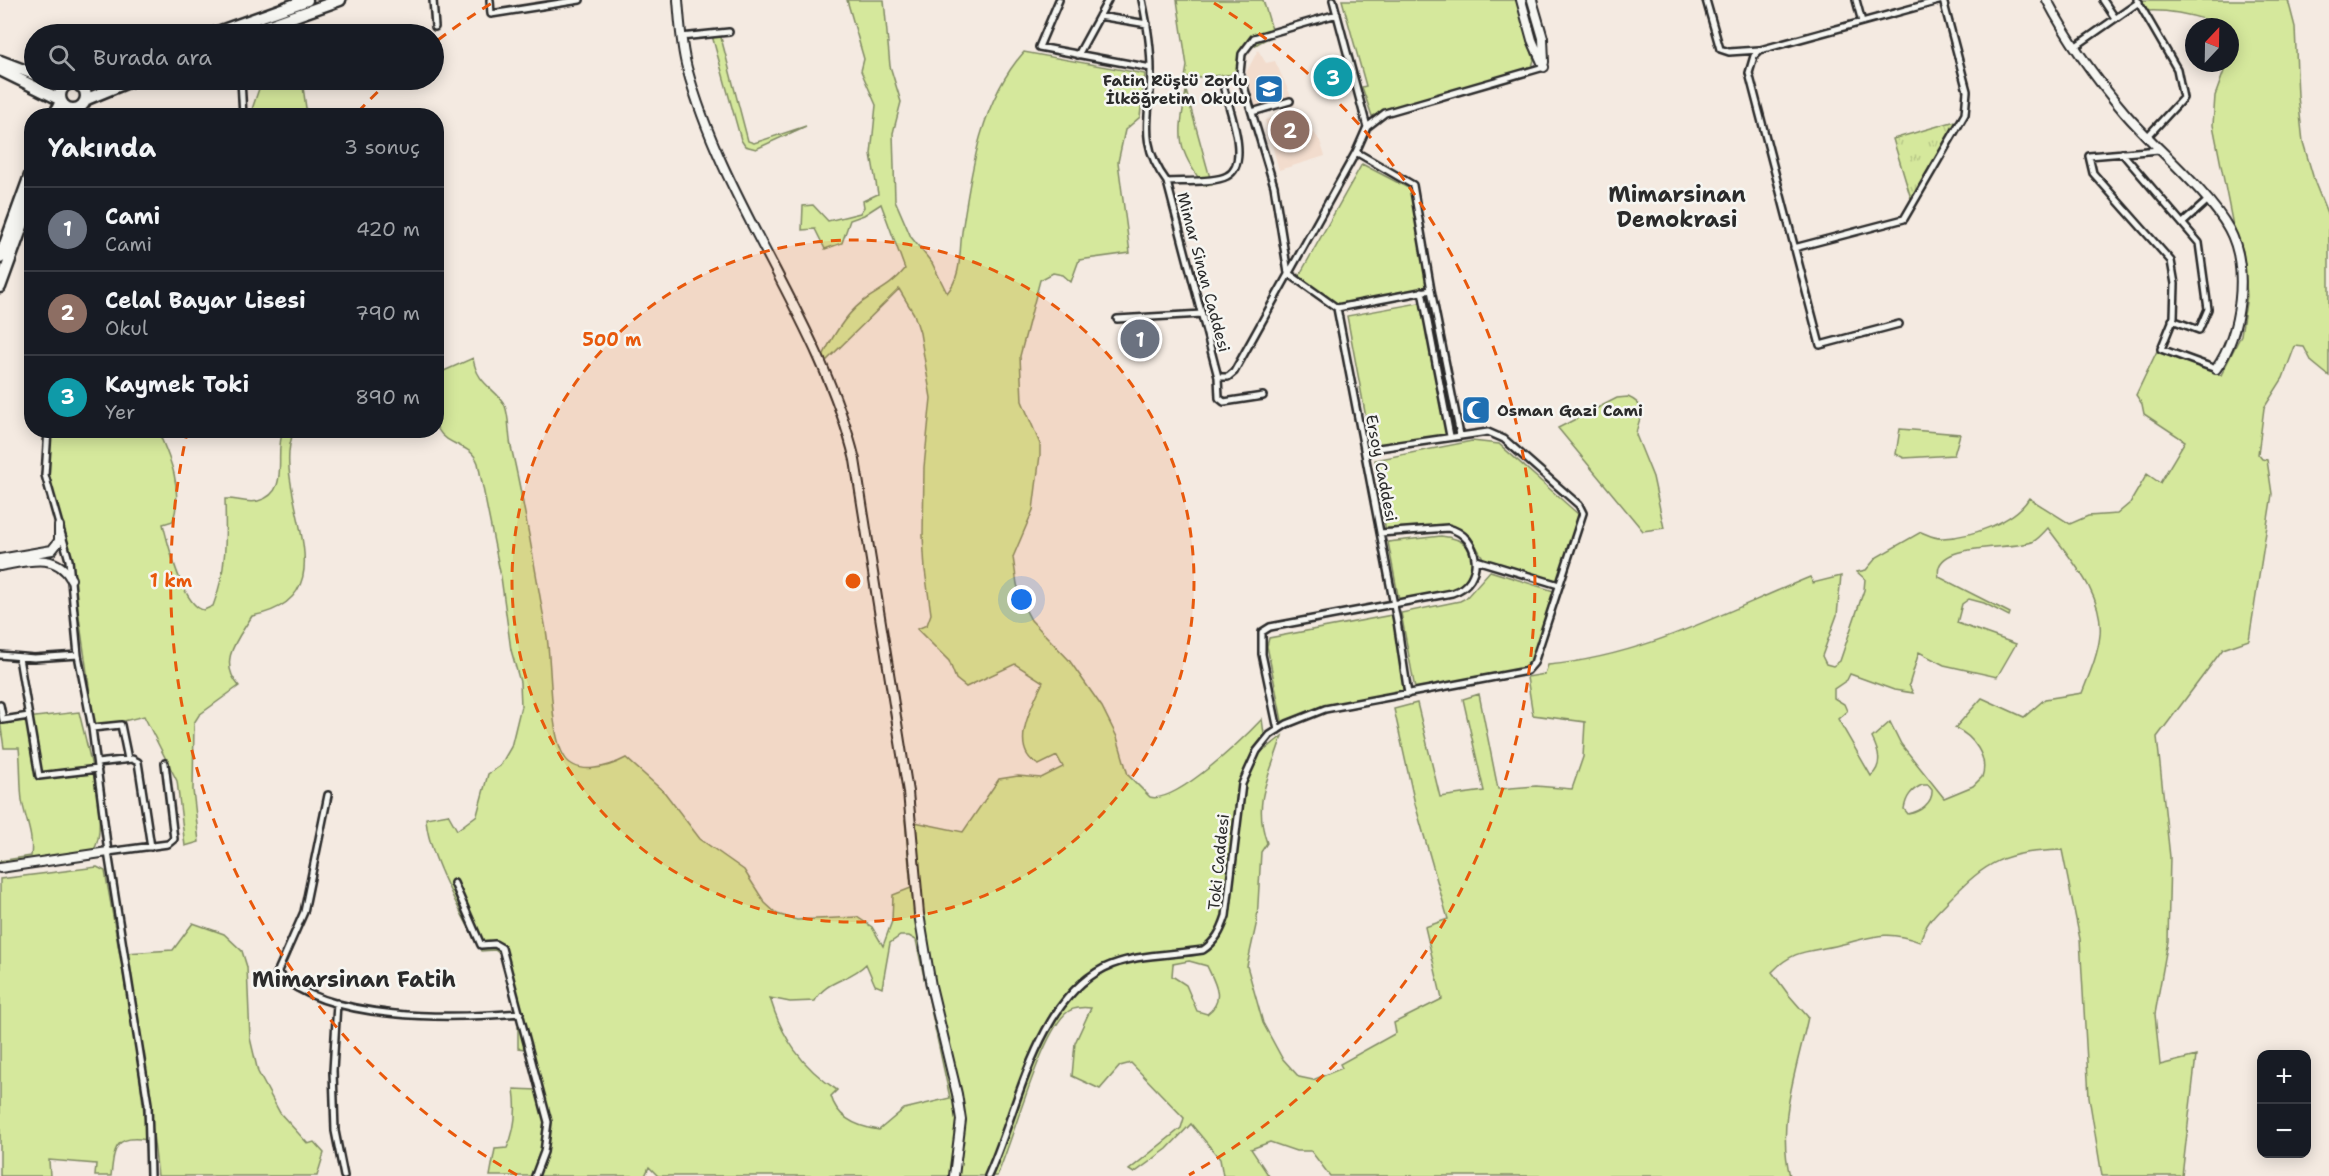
<!DOCTYPE html>
<html lang="tr">
<head>
<meta charset="utf-8">
<style>
  body { margin:0; font-family:"Shantell Sans",sans-serif; background:#20242c; color:#f1f3f6 }
  .controls { position:absolute; right:18px; bottom:18px; display:grid; overflow:hidden; border-radius:12px; box-shadow:0 3px 15px #0003 }
  .controls button { width:54px; height:54px; display:grid; place-items:center; padding:0; border:0; border-bottom:2px solid #363941; background:#171b24; color:#f1f3f6; font:30px sans-serif }
  .compass { position:absolute; left:2185px; top:18px; width:54px; height:54px; border-radius:50%; background:#171b24; box-shadow:0 3px 15px #0003; rotate:22deg }
  .you { position:absolute; left:1022px; top:600px; width:21px; height:21px; margin:-15px; border:4px solid #fff; border-radius:50%; background:#1a73e8; box-shadow:0 0 0 9px #1a73e833 }
  .badge { display:grid; place-items:center; width:39px; height:39px; border-radius:50%; background:#1f6fb2; color:#fff; font-size:20px; font-weight:700 }
  .pin { position:absolute; translate:-50% -50%; border:3px solid #fff; box-shadow:0 2px 6px #0006 }
  .list { margin:0; padding:0; list-style:none }
  h2 { display:flex; justify-content:space-between; align-items:center; height:78px; margin:0; padding:0 24px; font-size:26px }
  h2 small { font-size:20px; font-weight:400; color:#9ea1a6 }
  .list li { display:grid; grid-template-columns:39px 1fr auto; gap:18px; align-items:center; box-sizing:border-box; height:84px; padding:0 24px; border-top:2px solid #363941 }
  .list b { display:block; font-size:22px; white-space:nowrap }
  .list p { margin:0; font-size:20px; white-space:nowrap; color:#9ea1a6 }
  .list em { font-size:20px; font-style:normal; color:#9ea1a6 }
  .icon { flex:none; width:33px; height:33px; fill:none; stroke:currentColor; stroke-width:2; stroke-linecap:round; stroke-linejoin:round }
  .map { position:relative; flex:none; width:2329px; height:1176px; overflow:hidden }
  .search { position:absolute; background:#171b24; box-shadow:0 3px 15px #0003; left:24px; top:24px; width:420px; height:66px; display:flex; align-items:center; gap:15px; box-sizing:border-box; padding:0 21px; border-radius:33px; color:#9ea1a6; font-size:22px }
  .panel { position:absolute; background:#171b24; box-shadow:0 3px 15px #0003; left:24px; top:108px; width:420px; height:330px; border-radius:24px }
  .map>svg:first-child { display:block }
</style>
</head>
<body>
<div class="map">
<svg width="2329" height="1176" viewBox="0 0 2329 1176">
  <defs>
    <pattern id="park-tufts" width="24" height="20" patternUnits="userSpaceOnUse" patternTransform="scale(1.5)"><rect width="24" height="20" fill="#d5e89c"/><path d="M3 7l-1-3M5 7V3M7 7l1-3M15 17l-1-3M17 17v-4M19 17l1-3" fill="none" stroke="#b7c787"/></pattern>
  </defs>
  <rect width="100%" height="100%" fill="#f4eae1"/>
  <filter id="ink" filterUnits="userSpaceOnUse"><feTurbulence type="fractalNoise" baseFrequency=".0167" numOctaves="2"/><feDisplacementMap in="SourceGraphic" scale="12" xChannelSelector="R" yChannelSelector="G"/><feConvolveMatrix kernelMatrix="1 2 1 2 8 2 1 2 1" color-interpolation-filters="sRGB"/></filter>
  <g filter="url(#ink)">
    <path fill="#f2dccd" d="M1258 50 1266 63 1275 61 1295 105 1258 114 1246 73Z
      M1298 110 1320 141 1325 156 1279 170 1265 120Z"/>
    <path fill="#d5e89c" stroke="#808a64" stroke-width="1.5" fill-rule="evenodd" d="M847 0H884L890 66 901 102 893 133 895 200 911 237 932 263 947 293C962 275 959 254 962 232 971 171 981 100 1024 52L1145 74 1140 117 1125 130 1118 162 1130 253 1079 260 1071 282 1063 275 1053 273 1040 280 1020 356 1022 401 1040 444V455L1033 510 1013 557 1017 584 1022 603 1031 620 1069 660 1102 707 1117 737 1128 775 1150 797C1175 805 1245 737 1262 719L1266 749 1282 736C1270 776 1252 800 1267 843L1261 852 1257 921 1247 966 1263 1023 1282 1058 1299 1077 1313 1080 1342 1068 1340 1064 1396 1033 1394 1023 1442 999 1425 927 1448 919 1415 804 1394 709 1417 703 1440 797 1484 791 1463 699 1479 694 1498 789 1536 786 1572 789 1583 757 1585 722 1533 715 1527 677 1545 674 1548 665C1644 656 1722 613 1810 577L1813 583 1841 576 1837 615 1822 656 1826 664 1833 666 1840 661 1864 590 1865 579 1857 572 1866 570 1877 557 1921 532C1929 535 1935 539 1943 538 1970 537 2015 522 2029 498L2070 524 2088 516 2117 514 2130 503 2147 474 2160 483 2185 441 2144 414 2142 404 2136 395 2157 351 2221 375 2241 335 2247 296 2243 251 2233 226 2213 125 2215 96 2227 63H2230V27C2220 27 2216 23 2207 20 2187 14 2168 10 2148 11L2141 0H2288L2295 27 2298 96 2303 142 2315 183 2329 218V376L2312 362 2304 347 2295 346 2283 378 2264 408 2258 454 2262 459 2267 460 2272 494 2249 640 2223 649 2157 737 2170 857 2168 941 2155 1014 2160 1065 2196 1056 2182 1176H2102L2089 1097 2080 939 2062 850C2004 852 1988 860 1948 901 1935 914 1925 923 1920 942 1886 929 1872 937 1839 945 1812 952 1794 948 1772 972L1788 994 1808 1017C1797 1069 1776 1124 1790 1176H1330L1311 1151H1296L1270 1142 1251 1149 1269 1176H1223L1220 1159 1191 1124 1167 1149 1134 1173 1129 1170 1181 1128 1184 1118 1131 1063 1120 1066 1100 1089 1072 1076 1075 1043 1091 1008C1082 1007 1072 1007 1065 1014 1039 1040 1014 1137 997 1176H658L649 1167 645 1176H490L495 1149 507 1148C516 1129 517 1110 514 1089L537 1090 525 1049 518 1048V1022L501 955 495 950 481 951C464 918 427 854 426 818L448 814 457 830 477 815 488 774 500 766 511 747 521 706 520 682 511 650 501 577 478 463C470 442 449 449 437 428V374L473 358C477 386 498 389 505 406 510 419 508 437 512 451 526 511 535 570 546 630 552 661 549 732 564 756 576 777 609 767 626 758L665 793 700 839 744 870 765 903 777 914 797 920 857 917 872 927 883 946 892 921 893 895 911 888 905 820 963 832 999 779 1018 776 1041 778 1063 767 1057 756 1039 765C1007 750 1033 703 1043 682L1015 664 966 687 956 679 949 661 917 629 927 625 931 614 925 570 923 536 924 467 931 398 920 333 914 314 899 289 827 360 822 358C832 337 847 311 868 298 882 289 894 283 905 269L881 204 864 215 850 220 842 243 825 249 815 229 802 230 803 206 813 205 828 221 860 213 864 207 863 201 878 194 871 154 876 105 861 71 864 59ZM2048 528C2070 559 2104 594 2100 635 2098 655 2089 675 2082 693L2045 699 2024 717 1982 698 1955 728C1973 736 1989 757 1982 777L1973 786 1944 798 1901 744 1890 722 1872 738C1879 752 1883 765 1871 776L1838 719 1847 711 1844 704 1834 698V689L1847 680 1850 674 1894 690 1913 693 1909 685 1919 652 1944 665 1997 677 2016 644 1957 623 1962 604 1969 599 1984 603 2009 616 2010 613 1939 577C1930 539 2015 552 2034 541 2039 538 2044 532 2048 528ZM1922 785H1928L1932 790C1933 803 1920 812 1908 814L1904 809C1906 797 1911 790 1922 785ZM900 936H909L916 940 950 1098 904 1109 879 1130C858 1127 837 1118 831 1096L837 1090C802 1067 782 1038 770 998L790 1002 815 1001C825 980 850 981 866 964L875 985 882 988 890 943ZM1189 961 1207 966C1215 983 1226 1000 1207 1014L1197 1011 1186 985 1172 976 1173 964Z
      M1177 0H1263L1274 36C1252 44 1243 52 1238 74L1185 78 1187 66Z
      M1342 0H1517L1534 60 1530 73 1372 116 1362 87 1366 86Z
      M719 30 748 141 754 143 806 126 756 149 745 146 741 140 711 32Z
      M262 80H302L307 115H250Z
      M1186 91 1212 185 1204 186C1176 146 1178 139 1186 91Z
      M1362 164 1414 191 1431 290 1343 308 1300 280 1299 276Z
      M1424 302 1448 435 1372 450 1347 316Z
      M1628 397C1651 407 1637 419 1636 435L1653 477 1664 528 1643 531 1558 428 1617 398Z
      M1900 429 1960 434 1954 455 1904 458 1896 454Z
      M52 431H158C171 460 183 488 173 521L163 524C168 544 183 607 204 610L213 606C227 570 226 537 225 499 236 498 246 504 258 501 292 492 273 454 283 431H294C267 492 357 596 252 616 238 639 217 661 239 686L199 715 194 723 193 790 199 842 185 846 177 781 144 716 95 728 72 568 47 470Z
      M1472 441 1499 444 1578 514 1579 528 1560 585 1486 563 1470 536 1452 529 1386 532 1375 460Z
      M1441 536C1463 538 1477 549 1473 572 1471 579 1470 584 1465 589 1453 599 1416 602 1400 606L1388 542Z
      M1490 571 1557 592 1531 668 1415 689 1401 613 1460 601 1466 598Z
      M1392 615 1406 694 1330 708 1283 726 1267 646 1269 638Z
      M79 712C85 739 113 834 91 853L0 865V861L31 856C34 835 25 819 22 800 20 783 21 765 19 748H4L0 721Z
      M97 867 105 871 137 1052 147 1140C115 1134 114 1148 111 1176H95L96 1164 49 1160 50 1176H0V879Z
      M193 923 224 934 242 951 247 967 250 1038 258 1072 280 1113 308 1144 314 1142 324 1153 317 1176H158L144 1058 126 953 173 950Z"/>
    <path fill="url(#park-tufts)" stroke="#808a64" stroke-width="1.5" d="M1959 120 1912 202 1893 139Z"/>
    <g fill="none" stroke-linecap="round" stroke-linejoin="round">
      <g stroke="#2b2b2b" stroke-width="10">
        <path id="street" d="M433 0 435 27
          M490 0 491 14 580 0
          M1059 0 1039 47 1151 68
          M1142 0C1147 23 1151 46 1151 70 1151 117 1136 140 1167 182L1218 377 1219 398 1224 402 1263 396
          M1333 0 1367 127
          M1706 0 1720 49 1729 52 1759 50
          M1856 0 1862 22
          M2103 0 2115 18
          M2137 0 2177 69 2183 98 2147 137
          M1337 14 1254 38 1242 54 1240 73 1274 186 1288 273 1337 308 1397 621 1408 694
          M1099 16 1147 24
          M681 37 729 32
          M2076 46 2139 2
          M1078 55 1108 0
          M241 80 243 116
          M1252 112 1290 101
          M2159 150 2089 156 2093 173 2171 261 2175 284 2174 317 2161 349 2216 369
          M2122 153 2199 243 2208 309 2199 330 2172 320
          M1167 182C1182 181 1215 183 1227 176 1251 164 1229 108 1224 89
          M2184 222 2207 201
          M1794 248 1904 219 1965 114 1967 91 1943 0
          M1431 290 1460 435
          M1422 291 1450 436
          M1337 308 1431 290 1413 185 1356 152
          M1117 319 1202 314
          M1899 324 1820 345 1749 73 1754 56 1760 50 1942 0
          M1218 377H1228L1234 372 1356 152 1367 127 1385 113 1544 67
          M48 430 45 475 69 560 78 655 92 728 108 852 148 1104 150 1176
          M1476 560 1559 585
          M0 655 34 658 78 655
          M19 658 39 776 98 769
          M0 705 3 720 29 716
          M92 728 121 725 128 759
          M1278 730 1262 654V632L1270 627 1452 593C1486 582 1481 536 1448 528L1380 533
          M97 763 132 759 138 762 151 847
          M328 795 304 912 277 973C329 1022 452 1019 520 1013
          M108 852 168 844 174 839 165 763
          M454 883 481 945 495 944 502 948 548 1122 544 1152 535 1176
          M337 1003 333 1071 335 1131 344 1176
          M988 1176C1018 1111 1035 1003 1104 968 1132 954 1172 955 1203 950 1216 941 1221 931 1226 916L1242 784 1257 751 1270 735 1287 724 1325 709 1527 671 1534 663 1583 513 1579 505 1504 439 1488 432 1365 450"/>
      </g>
      <g stroke="#2b2b2b" stroke-width="12">
        <path id="secondary" d="M678 0C680 23 681 46 687 68 724 206 821 321 855 460L908 792 919 914 931 986 957 1094 961 1120 954 1176
          M1521 0 1532 40 1544 67
          M1532 0 1543 38 1544 62
          M2047 0C2068 40 2096 79 2125 113 2155 148 2208 191 2229 229 2250 268 2241 334 2216 369
          M0 559 52 550 59 541V526
          M0 566C26 562 56 551 71 579
          M0 868 108 852"/>
      </g>
      <g stroke="#2b2b2b" stroke-width="15">
        <path id="highway" d="M212 34 307 0
          M244 34 340 0
          M0 61 34 74
          M0 70 59 99
          M48 80 68 84
          M60 96a13 13 0 1 1 26 0a13 13 0 1 1-26 0Z
          M80 86 99 80
          M87 99 133 80
          M54 116 61 101
          M0 258 32 170
          M0 287 32 199"/>
      </g>
      <use href="#street" stroke="#f6f6f2" stroke-width="5"/>
      <use href="#secondary" stroke="#f6f6f2" stroke-width="8"/>
      <use href="#highway" stroke="#f6f6f2" stroke-width="10"/>
    </g>
  </g>
  <circle cx="853" cy="581" r="341" fill="#e8590c" fill-opacity=".12"/>
  <g fill="none" stroke="#e8590c" stroke-width="3" stroke-dasharray="10 8">
    <circle cx="853" cy="581" r="341"/>
    <path d="M517 1175A682 682 0 0 1 187 433M358 112A682 682 0 0 1 388 82M438 40A682 682 0 0 1 492 3M1214 3A682 682 0 0 1 1189 1175"/>
  </g>
  <defs>
    <g id="school-square" transform="scale(1.5)"><rect x="-9" y="-9" width="18" height="18" rx="4" fill="#1f6fb2" stroke="#f6f6f2"/><path d="M0-5L7-2L0 1L-7-2ZM-4 1L0 2.5L4 1V4Q0 6-4 4Z" fill="#fff"/></g>
    <g id="mosque-square" transform="scale(1.5)"><rect x="-9" y="-9" width="18" height="18" rx="4" fill="#1f6fb2" stroke="#f6f6f2"/><path d="M3.5-4.9A6 6 0 1 0 3.5 4.9A5 5 0 1 1 3.5-4.9Z" fill="#fff"/></g>
  </defs>
  <g fill-rule="evenodd">
    <use href="#school-square" x="1269" y="89"/>
    <use href="#mosque-square" x="1476" y="410"/>
  </g>
  <g text-anchor="middle" stroke-width="5" stroke-linejoin="round" paint-order="stroke">
    <g font-size="16" font-weight="bold" fill="#2b2b2b" stroke="#f6f6f2" text-anchor="end">
      <text x="1248" y="86">Fatin Rüştü Zorlu<tspan x="1248" dy="18">İlköğretim Okulu</tspan></text>
      <text x="1497" y="416" text-anchor="start">Osman Gazi Cami</text>
    </g>
    <g font-size="16" fill="#2b2b2b" stroke="#f6f6f2">
      <text transform="translate(1204 272) rotate(75)" y="6">Mimar Sinan Caddesi</text>
      <text transform="translate(1382 468) rotate(79)" y="6">Ersoy Caddesi</text>
      <text transform="translate(1218 862) rotate(-84)" y="6">Toki Caddesi</text>
    </g>
    <g font-size="22" font-weight="bold" fill="#2b2b2b" stroke="#f6f6f2">
      <text x="1677" y="202">Mimarsinan<tspan x="1677" dy="25">Demokrasi</tspan></text>
      <text x="354" y="987">Mimarsinan Fatih</text>
    </g>
  </g>
  <circle cx="853" cy="581" r="9" fill="#e8590c" stroke="#f6f6f2" stroke-width="3"/>
  <g font-size="18" text-anchor="middle" font-weight="bold" fill="#e8590c" stroke="#f6f6f2" stroke-width="5" stroke-linejoin="round" paint-order="stroke">
    <text x="612" y="346">500 m</text>
    <text x="171" y="587">1 km</text>
  </g>
</svg>
<div class="controls">
<button>+</button>
<button>−</button>
</div>
<svg class="compass" viewBox="-18 -18 36 36"><path d="M0-13l5 13h-10z" fill="#e53935"/><path d="M0 13l5-13h-10z" fill="#9ea1a6"/></svg>
<div class="you"></div>
<div class="pin badge" style="left:1140px;top:339px;background:#6b7280">1</div>
<div class="pin badge" style="left:1290px;top:130px;background:#8d6e63">2</div>
<div class="pin badge" style="left:1333px;top:77px;background:#0f9aa8">3</div>
<div class="search"><svg class="icon" aria-label="search" viewBox="0 0 24 24"><circle cx="10" cy="10" r="6"/><path d="M15 15l6 6"/></svg>Burada ara</div>
<section class="panel">
<h2>Yakında<small>3 sonuç</small></h2>
<ul class="list">
<li><span class="badge" style="background:#6b7280">1</span><div><b>Cami</b><p>Cami</p></div><em>420 m</em></li>
<li><span class="badge" style="background:#8d6e63">2</span><div><b>Celal Bayar Lisesi</b><p>Okul</p></div><em>790 m</em></li>
<li><span class="badge" style="background:#0f9aa8">3</span><div><b>Kaymek Toki</b><p>Yer</p></div><em>890 m</em></li>
</ul>
</section>
</div>
</body>
</html>
